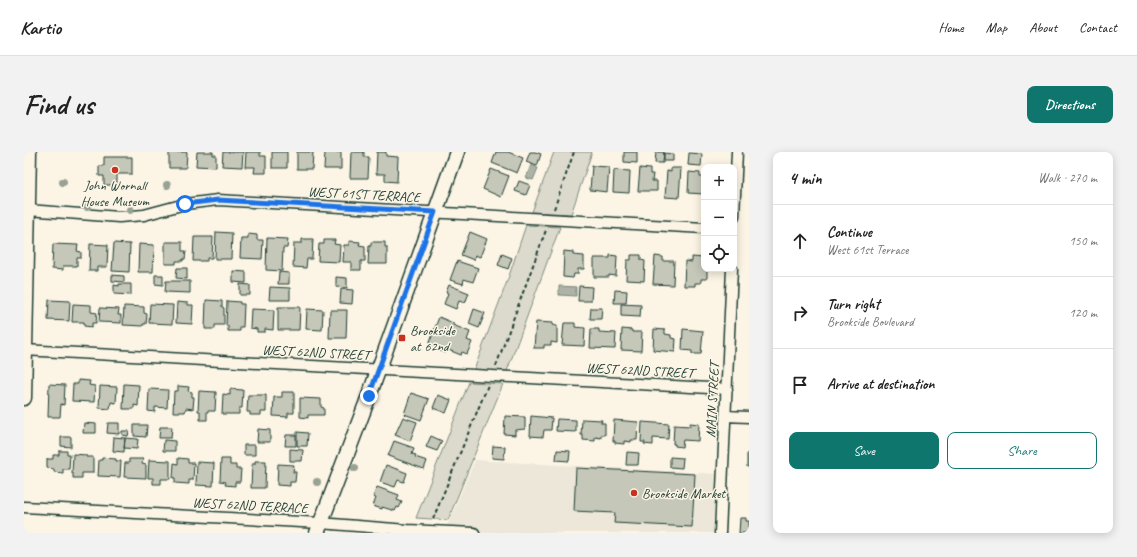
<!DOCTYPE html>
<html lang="en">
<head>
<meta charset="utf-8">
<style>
  body { margin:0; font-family:Caveat,sans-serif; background:#f2f2f2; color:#222 }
  .controls { position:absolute; right:12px; top:12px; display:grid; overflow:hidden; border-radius:8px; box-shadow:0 2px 10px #0003 }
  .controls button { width:36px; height:36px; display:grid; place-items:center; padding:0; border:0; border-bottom:1px solid #e0e0e0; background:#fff; color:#222; font:20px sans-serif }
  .stop { position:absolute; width:12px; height:12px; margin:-9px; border:3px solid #1a73e8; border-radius:50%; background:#fff }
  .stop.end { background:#1a73e8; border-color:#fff; box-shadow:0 1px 4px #0008 }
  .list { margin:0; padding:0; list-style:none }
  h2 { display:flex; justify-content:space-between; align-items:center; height:52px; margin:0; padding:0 16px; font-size:17px }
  h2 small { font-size:13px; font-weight:400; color:#767676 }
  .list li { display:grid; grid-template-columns:26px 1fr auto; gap:12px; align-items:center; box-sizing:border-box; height:72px; padding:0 16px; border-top:1px solid #e0e0e0 }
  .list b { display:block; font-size:15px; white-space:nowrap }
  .list p { margin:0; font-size:13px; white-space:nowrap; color:#767676 }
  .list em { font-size:13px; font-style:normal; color:#767676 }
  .actions { display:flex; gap:8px; padding:12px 16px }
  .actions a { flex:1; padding:9px 0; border:1px solid #0f766e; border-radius:8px; text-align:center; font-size:14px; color:#0f766e }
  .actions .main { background:#0f766e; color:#fff }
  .icon { flex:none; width:22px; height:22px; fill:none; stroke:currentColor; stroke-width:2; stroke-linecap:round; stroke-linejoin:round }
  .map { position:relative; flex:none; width:725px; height:381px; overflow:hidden; border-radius:8px }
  header { display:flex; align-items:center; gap:24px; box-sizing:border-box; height:56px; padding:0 20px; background:#fff; border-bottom:1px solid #e0e0e0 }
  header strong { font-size:19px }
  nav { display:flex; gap:22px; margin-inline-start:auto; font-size:14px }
  .intro { display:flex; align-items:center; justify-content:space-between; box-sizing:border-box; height:96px; padding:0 24px }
  h1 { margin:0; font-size:28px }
  .button { padding:10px 18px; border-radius:8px; background:#0f766e; color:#fff; font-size:14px; font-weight:700 }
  main { display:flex; gap:24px; padding:0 24px }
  aside { flex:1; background:#fff; border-radius:8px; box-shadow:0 2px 10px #0003 }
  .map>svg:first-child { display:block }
</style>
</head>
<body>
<header>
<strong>Kartio</strong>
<nav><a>Home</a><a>Map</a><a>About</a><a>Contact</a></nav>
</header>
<div class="intro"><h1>Find us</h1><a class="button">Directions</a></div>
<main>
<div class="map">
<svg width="725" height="381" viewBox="0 0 725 381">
  <rect width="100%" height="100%" fill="#fcf5e5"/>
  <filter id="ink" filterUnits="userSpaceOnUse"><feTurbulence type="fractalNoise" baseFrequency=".025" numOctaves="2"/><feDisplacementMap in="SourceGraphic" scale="8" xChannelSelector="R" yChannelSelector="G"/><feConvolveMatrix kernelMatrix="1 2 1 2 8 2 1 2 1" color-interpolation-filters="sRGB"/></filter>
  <g filter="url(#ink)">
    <path fill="#ece7d8" d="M451 308 692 322 689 381H420Z"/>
    <path fill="#dcdacc" stroke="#7e8c80" d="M530 0H568L547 62 508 60Z
      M502 73 536 75 483 219 450 218 485 124Z
      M445 230 479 232 424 368 392 366Z"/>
    <path fill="#aeb3a7" stroke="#758479" d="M507 13 514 16 509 28 502 26Z
      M535 134 552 135V144L535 143Z"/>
    <path fill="#c5c7b9" stroke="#1f3d34" d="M145 0H163L162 16H145Z
      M173 0H189V3H192V15L172 14Z
      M199 0H219L218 15 198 14Z
      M222 0H236V4H242V21H230L231 15H221Z
      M248 0H263V16H248Z
      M273 0H289L288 17H273Z
      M301 0H317V17H300Z
      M327 0H340V5H345L344 26H326Z
      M353 0H362V4L374 5 373 30 361 29V22H352Z
      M472 0H484L499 6 493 21 468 11Z
      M506 0H511L517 2 513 14 502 10Z
      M600 0H613V11L600 10Z
      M632 0H640L639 11H631Z
      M640 1 649 2V9H640Z
      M665 1 678 2 677 14 664 13Z
      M80 5H108V22H93V33H80V24H75V14H80Z
      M568 14 585 15 583 40 566 38Z
      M616 16 626 17V22H629L628 29H633V39H614Z
      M647 16H657L655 46 641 45 643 19 647 20Z
      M467 17 485 24 477 45 459 37Z
      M590 18 606 19 605 41 589 40Z
      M665 20 676 21V25H680V42L664 41Z
      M495 29 506 33 502 43 491 39Z
      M192 80 208 81 207 107H191Z
      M446 80 463 87 456 105 451 103 450 108 437 103Z
      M224 82 233 83V88H239L238 107 216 106 217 86H224Z
      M170 85H189L188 106H183V109H169Z
      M243 86 264 87 263 96H259L258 119 242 118Z
      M278 87H289L288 107H283L282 116 269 115 270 91H278Z
      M300 88H311L310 92 316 93 315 110 294 109 295 92H300Z
      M325 89 336 90 335 93 341 94V109H337V118H327V110H319L320 93H325Z
      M141 90H158V99H162L161 107H159V109H152V112H141Z
      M347 90H361V95H363V112H344L345 94H347Z
      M90 91 106 92 105 120 88 119Z
      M29 92 54 93 53 99 57 100V106H53V114H39V118L28 117Z
      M66 92 84 93 83 115H73V119H65Z
      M115 92 130 93 129 120H114Z
      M540 99 549 100V103L560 104V117H554V122H550L549 126 539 125Z
      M478 102 488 106 484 117 474 113Z
      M586 103 593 104 592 124 585 123V125H570V106H586Z
      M607 103H617V108L621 109 620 129 602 128 603 108H607Z
      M631 104 639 105V109H650L649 133 629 132Z
      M668 105 680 106V117H683V127H677V131H671V134H660L661 109 668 110Z
      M433 109 454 116 449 130 440 127 439 132 426 128Z
      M153 116H163V127L152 126Z
      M209 119 222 120V131L209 130Z
      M255 120 265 121V132H254Z
      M88 123 100 124V130L88 129Z
      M131 123H139V133L131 132Z
      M312 125 323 126V136L312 135Z
      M142 129H166V141L141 140Z
      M95 132H107V143L90 142V133L95 134Z
      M216 132 226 133V143H216Z
      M425 133 445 141 441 151 435 149 432 157 420 152 424 141 422 140Z
      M555 134 568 135 567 149H554Z
      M246 135 266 136V148H245Z
      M317 137 329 138 328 152 316 151Z
      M591 138 603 139 602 151H590Z
      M25 148 46 149 45 169 24 168Z
      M182 148 198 149V155L200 156V173H191V177H181Z
      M203 149 216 150V152H220L219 175H216V179H204V174H202Z
      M153 150 164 151V153H169L168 172 152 171Z
      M49 152 67 153V160L73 161 72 171H68V175L60 174V170H48Z
      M126 152 149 153 148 172 125 171Z
      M597 152 617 153 616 165 597 164Z
      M100 154 120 155V161L123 162 122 172H119V174L99 173Z
      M254 155H276L275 178H254Z
      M76 156 95 157 94 163H97V171L75 170Z
      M567 156H578L577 167H566Z
      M227 157 250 158 249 178 241 177V180H233V177L226 176Z
      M283 157 299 158 298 178 282 177Z
      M450 157 461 161 455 176 445 172Z
      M306 158H323L322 186H305Z
      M415 165 429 171V173L446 180 443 188 448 190 443 202 438 200 437 203 422 197 421 201 412 197 413 195 405 192Z
      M512 170 529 171 528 173 533 174V191L527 190V193H520V196H510Z
      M540 171H551V175L561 176 560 194 538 193Z
      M567 177H575V180L592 181 591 197 566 196Z
      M598 177 608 178V180H618L617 199 597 198Z
      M630 177 641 178V182L647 183V186L652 187 651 200 629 198Z
      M659 177 679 179 677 202H668V199L658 198Z
      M54 228 66 229 65 233 71 234 70 250 48 249 49 232H54Z
      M25 232 41 233 40 253 37 252 36 265H24Z
      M100 232 115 233 114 254 110 253V257H99Z
      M76 234 93 235 92 251 87 250 86 257 75 256Z
      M154 234 165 235 164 239 168 240V245H170L169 257 162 256 161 260H149L150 239H154Z
      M125 237 144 238 143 256 131 255V260L124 259Z
      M206 237 219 238 218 256H215V262H198L199 242 206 243Z
      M175 239 192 240 191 259H183V268H176V259H174Z
      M258 240H270V261H264V265L249 264 250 245H258Z
      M387 241 405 247 397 268 380 262Z
      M224 243H242V260H237V263H226V260H223Z
      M414 243 427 248 422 261 409 256Z
      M276 246 297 247V255L300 256V263H284V266L276 265Z
      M481 264 501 265V277L491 278V283L480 282Z
      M507 264 528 266 527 278H520L519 285 506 284Z
      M379 265 393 270 386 289 371 283Z
      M533 267 552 268V280L532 279Z
      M558 267 578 268 577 271H581V283H577V286L571 285V289L559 288V283H557Z
      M590 268 614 270 613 288H607V290L600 289V292L591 291V289H589Z
      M618 270 645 272 644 287 629 286V293L620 292 621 290H617Z
      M60 271 72 272V281H59Z
      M84 271H95V282L83 281Z
      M666 271 675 272 674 289 659 288 658 295 651 294V292H649L650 273 666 274Z
      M110 273H123L122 285 110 284Z
      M136 275H148L147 286H135Z
      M234 277 246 278V290H233Z
      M98 279H105L104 284 98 283Z
      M273 280 284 281 283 294H273Z
      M262 283H272V294H261Z
      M407 284 418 289 413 299 402 295Z
      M37 285H47V295L37 294Z
      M90 285 101 286 100 300 89 299Z
      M101 286 114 287 113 297 100 296Z
      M140 288 151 289V299H139Z
      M370 289 390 296 388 302 392 303 391 305 403 309 400 317 364 304Z
      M220 293H231V303H220Z
      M469 294 481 295 480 307 468 306Z
      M266 297 279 298 278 309H266Z
      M533 298 546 299 545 309 532 308Z
      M35 299H43V302H46L45 317H39V321L30 320V317L23 316V307H29V303H35Z
      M603 300 615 301 614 313H602Z
      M723 301H725V315H723Z
      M49 302 62 303V305H69V321H58V326H49V321H48Z
      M646 305 659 306 658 316 646 315Z
      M78 306 92 307V309H97L96 325 74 324 75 308H78Z
      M154 306 164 307V311H170L169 328H165V332L151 331V326H149L150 311 154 312Z
      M105 307H119L118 312 122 313V326L100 325 101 311H105Z
      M197 307H206V313H212V317H217L216 330H211V334L201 333 202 330 196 329Z
      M125 308 146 309V327H137V332H129V326H124Z
      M231 309H242L241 336H227L228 312H231Z
      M173 310 190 311 189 334 172 333Z
      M254 312 270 313 269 320H272L271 330H266V334L253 333Z
      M362 313 383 321 380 330 374 328 371 335 356 330Z
      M552 316 671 322 668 375 590 371 591 361 550 359Z
      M353 335 375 343 373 348 378 350 375 356 373 355 371 359 358 355V357L349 354 352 346 349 345Z
      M716 366H722V369H725V381H715Z"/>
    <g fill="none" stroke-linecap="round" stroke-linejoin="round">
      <g stroke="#1f3d34" stroke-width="13">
        <path id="minor" d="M0 60 4 58 95 65 120 63 161 52 194 48 680 76
          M710 64 713 0
          M0 198 703 237
          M701 264 725 265
          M0 355 296 371 383 378 450 381
          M696 381 708 117"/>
      </g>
      <g stroke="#1f3d34" stroke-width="17">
        <path id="secondary" d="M0 246 5 0
          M293 381 345 244 433 0"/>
      </g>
      <path stroke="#1f3d34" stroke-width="2" stroke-dasharray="4 3" stroke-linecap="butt" d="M530 57 550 0
        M472 214 522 78
        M409 367 464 233"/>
      <use href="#minor" stroke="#fcf5e5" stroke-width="10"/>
      <use href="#secondary" stroke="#fcf5e5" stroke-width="14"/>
    </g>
    <g fill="#97a194">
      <circle cx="39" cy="30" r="4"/>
      <circle cx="143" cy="33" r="4"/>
      <circle cx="63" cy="55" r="4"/>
      <circle cx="106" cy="58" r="4"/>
      <circle cx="331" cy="316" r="4"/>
      <circle cx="293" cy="330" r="4"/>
    </g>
  </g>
  <g fill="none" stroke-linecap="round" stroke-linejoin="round" filter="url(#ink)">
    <path stroke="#1a73e8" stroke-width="5" d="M161 52 194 48 411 60 345 244"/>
  </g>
  <g fill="#c8321e" stroke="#fcf5e5" stroke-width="1.5">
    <circle cx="91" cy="18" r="4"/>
    <rect x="374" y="182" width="8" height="8" rx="2"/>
    <circle cx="610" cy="341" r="4"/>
  </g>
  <g text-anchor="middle" stroke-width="3" stroke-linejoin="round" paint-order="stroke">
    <g font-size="14" fill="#1f3d34" stroke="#fcf5e5" text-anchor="start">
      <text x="91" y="38" text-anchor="middle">John Wornall<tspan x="91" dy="16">House Museum</tspan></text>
      <text x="386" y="183">Brookside<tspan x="386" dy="16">at 62nd</tspan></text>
      <text x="618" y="346">Brookside Market</text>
    </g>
    <g font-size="14" fill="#1f3d34" stroke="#fcf5e5">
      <text transform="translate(340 42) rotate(3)" y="5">WEST 61ST TERRACE</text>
      <text transform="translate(292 200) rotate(3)" y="5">WEST 62ND STREET</text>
      <text transform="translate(616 218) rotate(3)" y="5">WEST 62ND STREET</text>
      <text transform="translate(688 248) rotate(-87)" y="5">MAIN STREET</text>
      <text transform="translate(226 353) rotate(3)" y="5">WEST 62ND TERRACE</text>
    </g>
  </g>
</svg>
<div class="controls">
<button>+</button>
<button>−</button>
<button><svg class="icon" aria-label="locate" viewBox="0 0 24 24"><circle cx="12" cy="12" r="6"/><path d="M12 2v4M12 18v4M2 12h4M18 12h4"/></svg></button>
</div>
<div class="stop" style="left:161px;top:52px"></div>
<div class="stop end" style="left:345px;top:244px"></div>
</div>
<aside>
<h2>4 min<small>Walk · 270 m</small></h2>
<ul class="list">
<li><svg class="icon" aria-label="ahead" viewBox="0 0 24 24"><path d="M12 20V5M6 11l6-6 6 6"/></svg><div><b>Continue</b><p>West 61st Terrace</p></div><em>150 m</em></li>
<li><svg class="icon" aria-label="right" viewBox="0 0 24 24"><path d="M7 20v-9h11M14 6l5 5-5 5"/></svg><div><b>Turn right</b><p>Brookside Boulevard</p></div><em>120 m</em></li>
<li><svg class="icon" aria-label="arrive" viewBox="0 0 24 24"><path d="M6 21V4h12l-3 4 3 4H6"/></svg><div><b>Arrive at destination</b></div></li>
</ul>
<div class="actions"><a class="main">Save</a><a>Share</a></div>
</aside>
</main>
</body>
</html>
